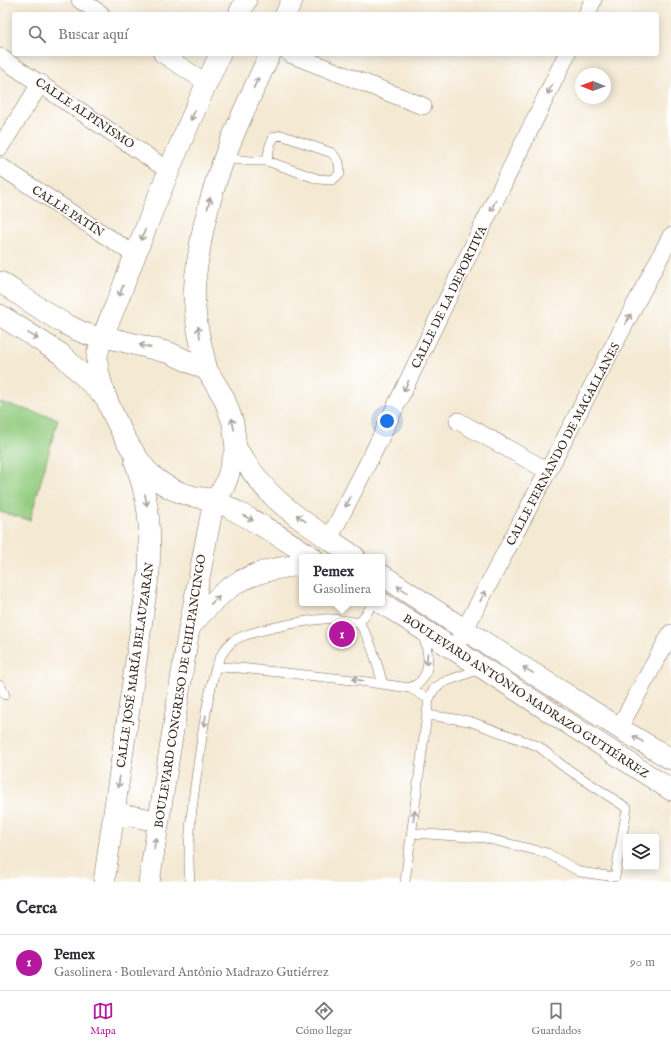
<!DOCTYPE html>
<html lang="es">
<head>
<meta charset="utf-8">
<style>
  body { margin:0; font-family:"IM FELL English",serif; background:#f2f2f3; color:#2b2b33 }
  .controls { position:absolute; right:12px; bottom:12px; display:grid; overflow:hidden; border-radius:4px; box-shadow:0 2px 10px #0003 }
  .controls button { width:36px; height:36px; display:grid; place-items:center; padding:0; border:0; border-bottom:1px solid #e1e1e2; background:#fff; color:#2b2b33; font:20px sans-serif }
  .compass { position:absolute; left:575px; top:68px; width:36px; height:36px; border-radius:50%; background:#fff; box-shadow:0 2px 10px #0003; rotate:271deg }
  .you { position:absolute; left:387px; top:421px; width:14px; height:14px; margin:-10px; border:3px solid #fff; border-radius:50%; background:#1a73e8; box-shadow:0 0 0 6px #1a73e833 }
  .badge { display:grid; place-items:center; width:26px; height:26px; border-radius:50%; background:#b5179e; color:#fff; font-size:13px; font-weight:700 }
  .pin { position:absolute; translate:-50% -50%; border:2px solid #fff; box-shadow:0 1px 4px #0006 }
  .popup { position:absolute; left:299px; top:554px; width:86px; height:52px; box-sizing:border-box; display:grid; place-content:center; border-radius:4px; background:#fff; filter:drop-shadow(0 1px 3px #0005); font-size:13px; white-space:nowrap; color:#7c7c81 }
  .popup b { font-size:15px; color:#2b2b33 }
  .popup::after { content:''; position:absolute; left:50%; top:100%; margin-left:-8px; border:8px solid transparent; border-top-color:#fff }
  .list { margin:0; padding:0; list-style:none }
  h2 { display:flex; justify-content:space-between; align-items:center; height:52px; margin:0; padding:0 16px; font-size:17px }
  h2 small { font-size:13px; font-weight:400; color:#7c7c81 }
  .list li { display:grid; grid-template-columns:26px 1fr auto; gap:12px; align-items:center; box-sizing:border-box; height:56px; padding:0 16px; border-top:1px solid #e1e1e2 }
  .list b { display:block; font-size:15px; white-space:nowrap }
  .list p { margin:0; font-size:13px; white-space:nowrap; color:#7c7c81 }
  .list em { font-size:13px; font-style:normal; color:#7c7c81 }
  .icon { flex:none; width:22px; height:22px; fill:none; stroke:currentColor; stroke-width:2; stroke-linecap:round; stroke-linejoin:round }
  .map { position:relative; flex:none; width:671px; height:882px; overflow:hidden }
  .search { position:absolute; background:#fff; box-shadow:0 2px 10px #0003; left:12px; right:12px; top:12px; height:44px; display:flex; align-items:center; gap:10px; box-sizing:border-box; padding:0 14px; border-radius:4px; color:#7c7c81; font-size:15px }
  .sheet { height:108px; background:#fff }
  nav { display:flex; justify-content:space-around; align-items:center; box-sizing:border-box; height:56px; border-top:1px solid #e1e1e2; background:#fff; font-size:11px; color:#7c7c81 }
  nav a { display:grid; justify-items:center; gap:2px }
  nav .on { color:#b5179e }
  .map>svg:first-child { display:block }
</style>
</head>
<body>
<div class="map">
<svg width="671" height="882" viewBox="0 0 671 882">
  <rect width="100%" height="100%" fill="#fff"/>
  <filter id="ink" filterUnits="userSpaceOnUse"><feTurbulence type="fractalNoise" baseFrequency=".025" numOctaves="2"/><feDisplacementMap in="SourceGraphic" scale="8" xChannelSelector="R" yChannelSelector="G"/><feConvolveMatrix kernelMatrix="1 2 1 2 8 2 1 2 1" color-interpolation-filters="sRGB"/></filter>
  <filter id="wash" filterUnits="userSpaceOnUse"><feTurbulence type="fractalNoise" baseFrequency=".012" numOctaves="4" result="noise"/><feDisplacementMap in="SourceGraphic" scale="16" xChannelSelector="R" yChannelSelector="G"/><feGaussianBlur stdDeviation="0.9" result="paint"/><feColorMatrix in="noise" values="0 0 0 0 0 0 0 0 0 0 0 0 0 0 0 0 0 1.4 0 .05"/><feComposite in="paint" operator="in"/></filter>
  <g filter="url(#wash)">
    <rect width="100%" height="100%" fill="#f4e9d3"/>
    <path fill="#94ce82" stroke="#687c50" d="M0 402 58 419 30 520 0 512Z"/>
  </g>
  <g filter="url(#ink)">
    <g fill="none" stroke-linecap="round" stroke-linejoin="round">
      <g stroke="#7c6d5d" stroke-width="10">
        <path id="service" d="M224 158 250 161H267L318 179 332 180 340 174 339 162 332 153 281 135 274 137 270 145 267 161
          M359 623 374 603
          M216 667C220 657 224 648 233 641 247 631 304 621 323 619 334 618 348 621 359 623 372 640 377 665 383 684
          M0 685 5 695
          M410 688C413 686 418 684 421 681 432 668 428 648 422 634
          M412 833 485 838 547 853 580 872 615 877 627 808 563 766 538 746 469 721 427 715
          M190 882C186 838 194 794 200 751 204 723 208 694 216 667L240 668 353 680 410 688 429 699
          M405 882 429 699 434 689 444 682 480 669"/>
      </g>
      <g stroke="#7c6d5d" stroke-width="18">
        <path id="minor" d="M80 0 101 14
          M587 14 593 0
          M162 54 207 83
          M290 54 423 106
          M0 57 169 171
          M0 147 41 83
          M0 166 135 255
          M458 421 548 471
          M329 539 374 451 484 223 567 54
          M454 650 671 236
          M619 728 671 633"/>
      </g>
      <g stroke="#7c6d5d" stroke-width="22">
        <path id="tertiary" d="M239 14 246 0
          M286 14 292 0
          M220 54C184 132 151 212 121 292 115 308 98 343 97 358 96 388 132 460 155 478 166 487 178 493 192 496 199 498 207 498 214 500 222 503 230 508 237 512 263 525 287 541 312 557
          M0 282C28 299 78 340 110 338L170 353 207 370 224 398 233 423 236 448 228 476 224 487 214 500 189 629 149 882
          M0 315 61 354 104 396
          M207 370C202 349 196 328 195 307 193 289 196 271 199 253 209 182 240 118 270 54
          M236 448C246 463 256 479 269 492 292 516 328 538 355 557
          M382 575 465 630 619 728 671 759
          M382 603 671 790
          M189 628C224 586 246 570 302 565
          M114 813 158 821
          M104 882 149 571C150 543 151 515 143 488 141 479 138 470 135 461"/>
      </g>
      <use href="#service" stroke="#fff" stroke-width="9"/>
      <use href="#minor" stroke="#fff" stroke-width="17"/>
      <use href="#tertiary" stroke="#fff" stroke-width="21"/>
    </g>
    <defs><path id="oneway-shaft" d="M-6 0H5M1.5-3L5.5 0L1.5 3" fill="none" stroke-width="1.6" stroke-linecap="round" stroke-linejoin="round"/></defs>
    <g stroke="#a79f9a">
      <use href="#oneway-shaft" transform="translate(256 83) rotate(-65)"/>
      <use href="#oneway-shaft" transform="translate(550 89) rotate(116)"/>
      <use href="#oneway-shaft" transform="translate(193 115) rotate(113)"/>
      <use href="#oneway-shaft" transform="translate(209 203) rotate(-75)"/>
      <use href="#oneway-shaft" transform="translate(493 206) rotate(116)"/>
      <use href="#oneway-shaft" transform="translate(143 235) rotate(112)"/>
      <use href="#oneway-shaft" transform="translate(121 291) rotate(111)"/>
      <use href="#oneway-shaft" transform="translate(628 319) rotate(-62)"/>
      <use href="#oneway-shaft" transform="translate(199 332) rotate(-100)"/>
      <use href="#oneway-shaft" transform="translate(33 336) rotate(32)"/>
      <use href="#oneway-shaft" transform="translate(145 346) rotate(-166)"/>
      <use href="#oneway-shaft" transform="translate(406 386) rotate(116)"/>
      <use href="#oneway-shaft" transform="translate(233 424) rotate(-101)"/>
      <use href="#oneway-shaft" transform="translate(146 500) rotate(80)"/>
      <use href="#oneway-shaft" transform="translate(348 502) rotate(117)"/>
      <use href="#oneway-shaft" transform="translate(248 518) rotate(27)"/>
      <use href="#oneway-shaft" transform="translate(301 518) rotate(-144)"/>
      <use href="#oneway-shaft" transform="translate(402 589) rotate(-146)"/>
      <use href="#oneway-shaft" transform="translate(483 596) rotate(-62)"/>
      <use href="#oneway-shaft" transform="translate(215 600) rotate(-44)"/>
      <use href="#oneway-shaft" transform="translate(427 659) rotate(94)"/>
      <use href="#oneway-shaft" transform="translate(528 670) rotate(-148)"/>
      <use href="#oneway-shaft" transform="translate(358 680) rotate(-172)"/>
      <use href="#oneway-shaft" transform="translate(205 721) rotate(99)"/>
      <use href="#oneway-shaft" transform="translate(638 739) rotate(-149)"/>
      <use href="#oneway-shaft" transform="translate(119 782) rotate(98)"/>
      <use href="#oneway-shaft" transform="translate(414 816) rotate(-82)"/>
      <use href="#oneway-shaft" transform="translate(155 843) rotate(-81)"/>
    </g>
  </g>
  <g text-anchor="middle" stroke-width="3" stroke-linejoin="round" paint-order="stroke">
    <g font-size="12" fill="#3b2a1e" stroke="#fff">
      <text transform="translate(85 113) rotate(34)" y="4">CALLE ALPINISMO</text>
      <text transform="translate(68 211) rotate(33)" y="4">CALLE PATÍN</text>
      <text transform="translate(449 297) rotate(-64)" y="4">CALLE DE LA DEPORTIVA</text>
      <text transform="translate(563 444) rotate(-62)" y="4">CALLE FERNANDO DE MAGALLANES</text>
      <text transform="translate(135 665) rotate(-82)" y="4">CALLE JOSÉ MARÍA BELAUZARÁN</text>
      <text transform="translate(180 691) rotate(-81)" y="4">BOULEVARD CONGRESO DE CHILPANCINGO</text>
      <text transform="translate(526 696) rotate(33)" y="4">BOULEVARD ANTÔNIO MADRAZO GUTIÉRREZ</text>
    </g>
  </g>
</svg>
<div class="controls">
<button><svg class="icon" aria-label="layers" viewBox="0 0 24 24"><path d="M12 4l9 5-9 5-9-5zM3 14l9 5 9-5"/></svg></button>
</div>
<svg class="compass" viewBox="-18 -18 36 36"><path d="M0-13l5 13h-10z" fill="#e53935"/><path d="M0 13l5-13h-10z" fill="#7c7c81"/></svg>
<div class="you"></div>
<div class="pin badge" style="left:342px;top:634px">1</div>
<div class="popup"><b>Pemex</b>Gasolinera</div>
<div class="search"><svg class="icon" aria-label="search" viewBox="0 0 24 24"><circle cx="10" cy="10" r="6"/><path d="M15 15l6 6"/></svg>Buscar aquí</div>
</div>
<section class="sheet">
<h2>Cerca<small></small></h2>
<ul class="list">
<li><span class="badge">1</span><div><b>Pemex</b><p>Gasolinera · Boulevard Antônio Madrazo Gutiérrez</p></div><em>90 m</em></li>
</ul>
</section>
<nav>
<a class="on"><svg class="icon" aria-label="map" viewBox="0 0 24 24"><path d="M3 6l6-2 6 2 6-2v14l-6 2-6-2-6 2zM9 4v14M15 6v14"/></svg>Mapa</a>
<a><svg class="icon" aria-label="directions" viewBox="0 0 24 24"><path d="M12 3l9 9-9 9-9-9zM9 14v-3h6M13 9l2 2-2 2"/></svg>Cómo llegar</a>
<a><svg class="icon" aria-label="saved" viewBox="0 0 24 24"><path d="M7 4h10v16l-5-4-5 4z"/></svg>Guardados</a>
</nav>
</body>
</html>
